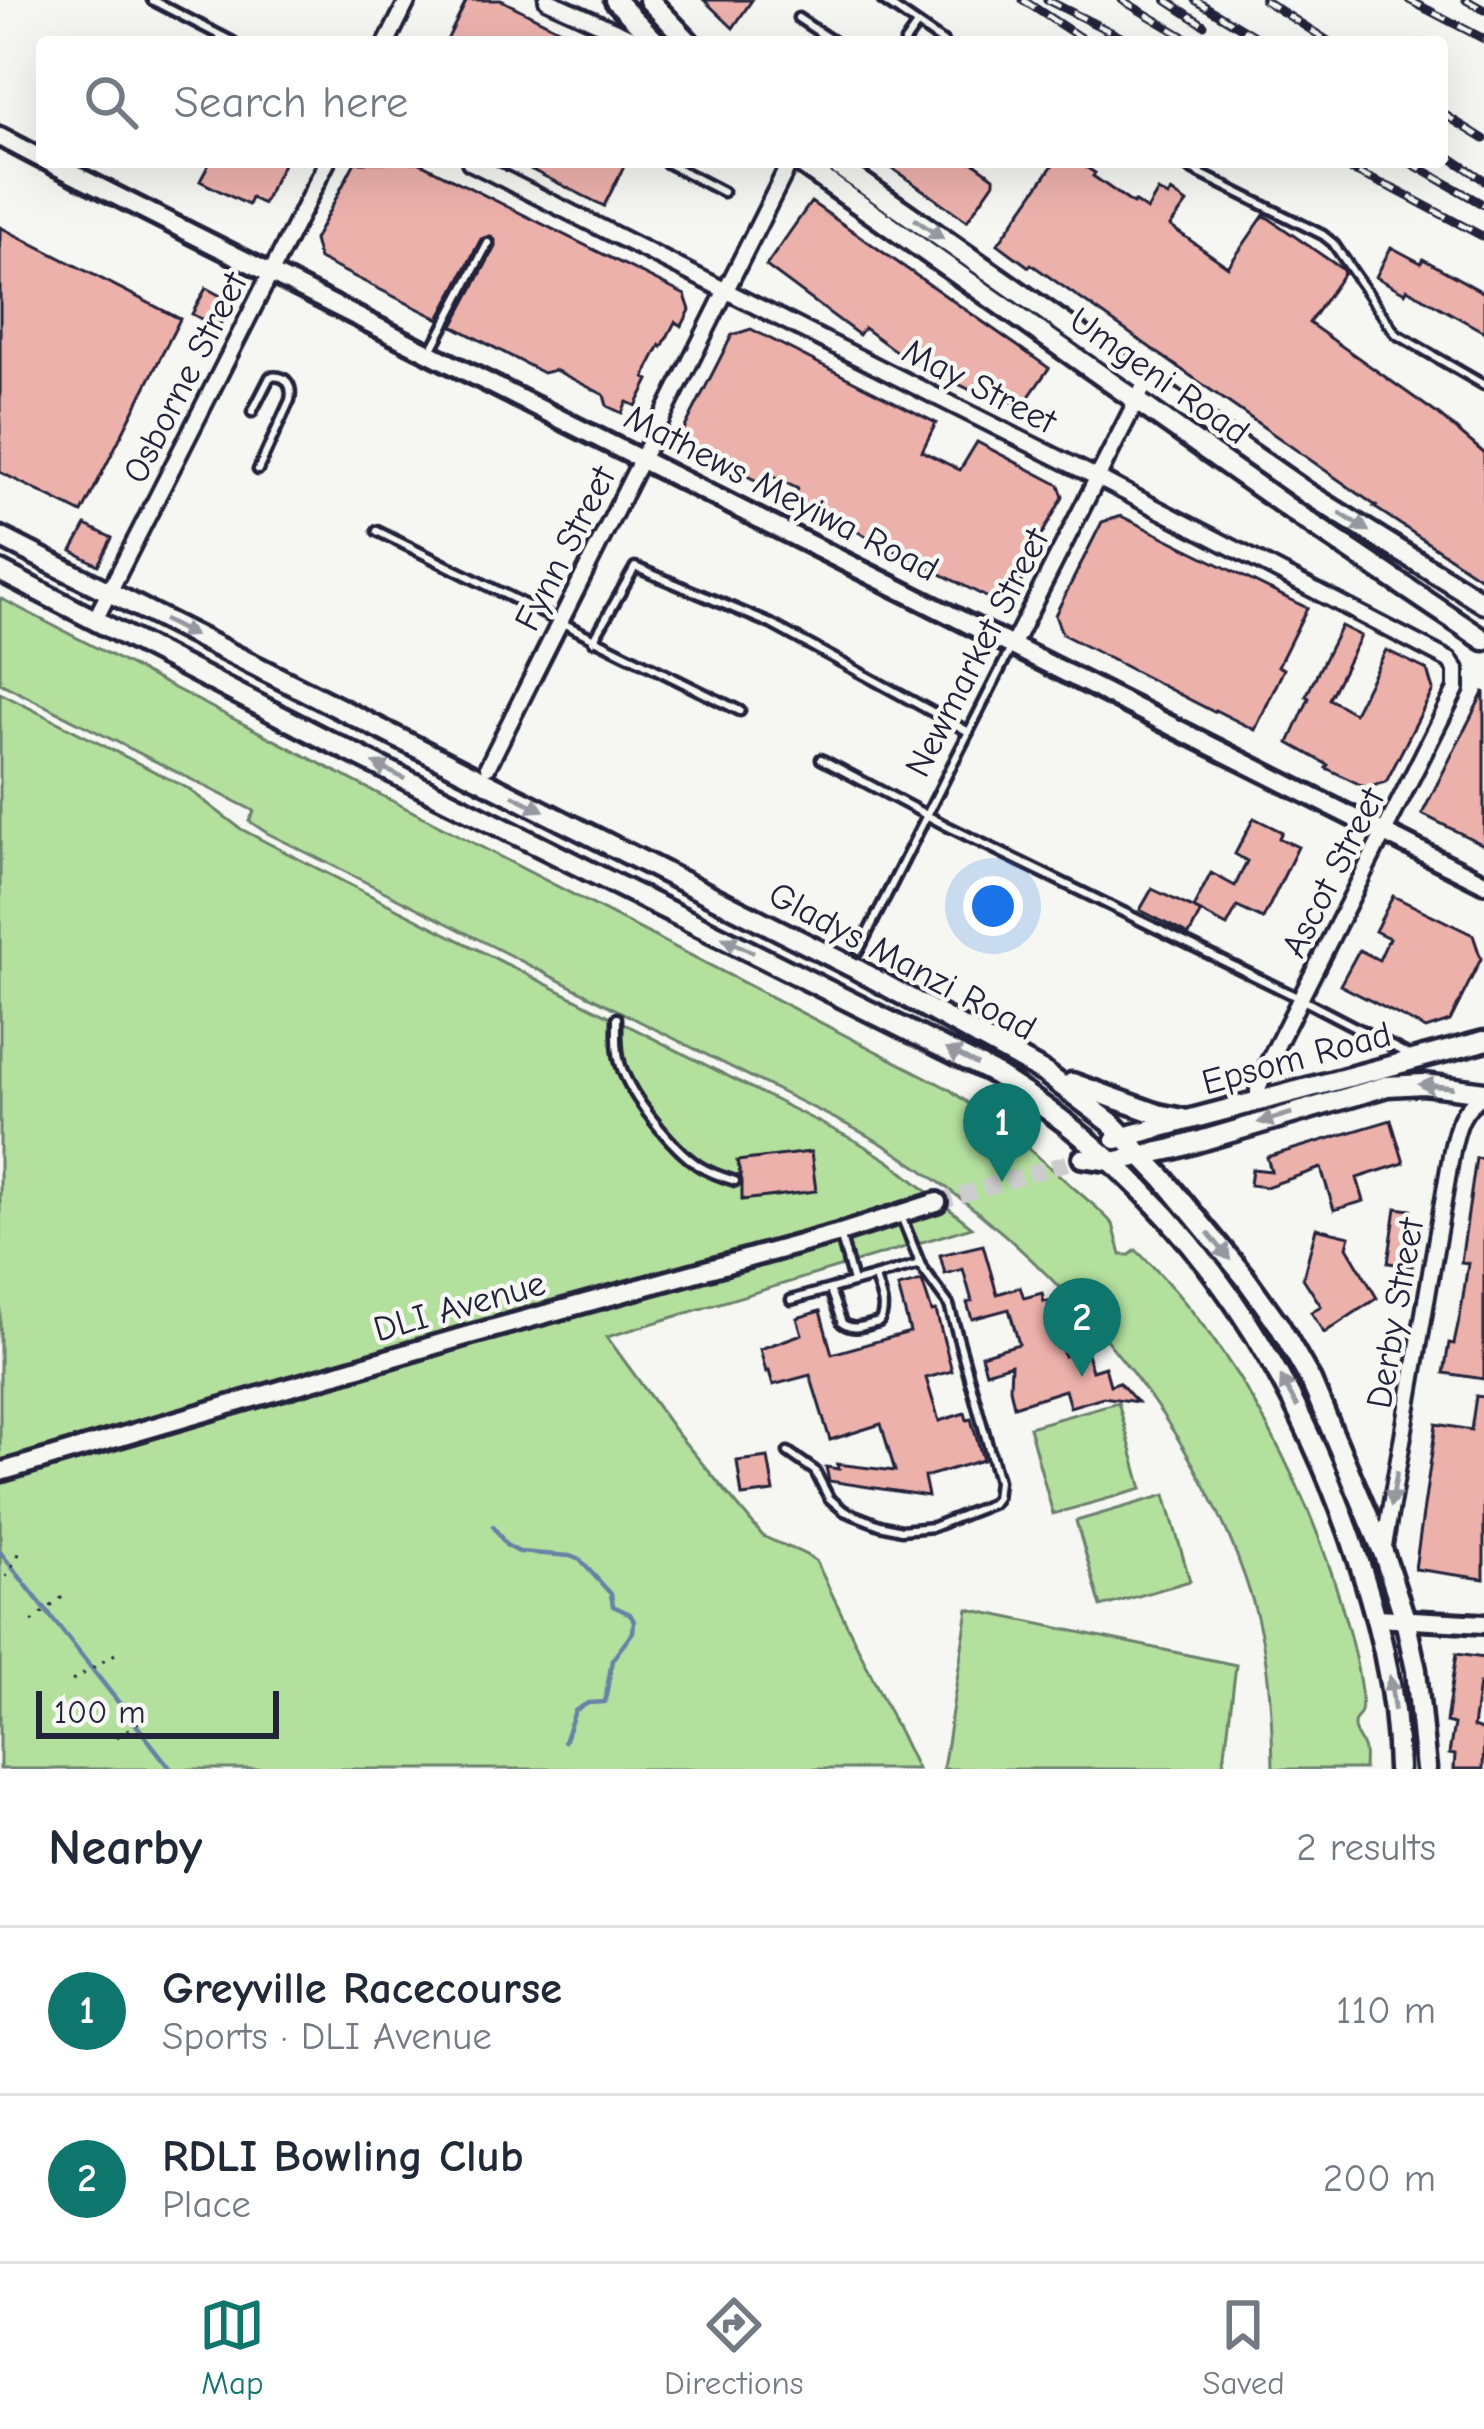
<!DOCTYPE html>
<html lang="en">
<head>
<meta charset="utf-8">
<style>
  body { margin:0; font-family:"Comic Neue",sans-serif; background:#f6f6f7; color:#1f2937 }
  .scale { position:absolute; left:36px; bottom:30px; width:243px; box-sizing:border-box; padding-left:12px; border:6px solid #22223b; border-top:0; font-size:33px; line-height:42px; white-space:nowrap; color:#22223b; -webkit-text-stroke:9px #f6f6f2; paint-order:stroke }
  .you { position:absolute; left:993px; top:906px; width:42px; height:42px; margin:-30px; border:9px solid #fff; border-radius:50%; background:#1a73e8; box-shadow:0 0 0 18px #1a73e833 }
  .badge { display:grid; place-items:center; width:78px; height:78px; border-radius:50%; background:#0f766e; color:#fff; font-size:39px; font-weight:700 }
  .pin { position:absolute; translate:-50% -99px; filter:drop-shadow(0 3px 6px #0008) }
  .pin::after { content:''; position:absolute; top:63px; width:42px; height:36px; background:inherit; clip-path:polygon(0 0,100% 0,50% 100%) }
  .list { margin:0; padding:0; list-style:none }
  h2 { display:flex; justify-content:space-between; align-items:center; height:156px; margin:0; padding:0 48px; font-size:51px }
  h2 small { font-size:39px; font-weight:400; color:#747a83 }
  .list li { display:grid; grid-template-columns:78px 1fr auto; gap:36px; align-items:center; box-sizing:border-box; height:168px; padding:0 48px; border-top:3px solid #e0e1e3 }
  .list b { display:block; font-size:45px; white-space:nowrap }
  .list p { margin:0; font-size:39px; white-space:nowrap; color:#747a83 }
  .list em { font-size:39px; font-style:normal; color:#747a83 }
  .icon { flex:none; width:66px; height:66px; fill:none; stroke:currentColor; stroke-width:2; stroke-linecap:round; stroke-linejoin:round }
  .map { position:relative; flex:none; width:1484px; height:1769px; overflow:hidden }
  .search { position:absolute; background:#fff; box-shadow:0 12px 48px #0002; left:36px; right:36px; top:36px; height:132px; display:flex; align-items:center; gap:30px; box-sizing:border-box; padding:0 42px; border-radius:12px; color:#747a83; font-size:45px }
  .sheet { height:492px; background:#fff }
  nav { display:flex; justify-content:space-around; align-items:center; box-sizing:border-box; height:168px; border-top:3px solid #e0e1e3; background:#fff; font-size:33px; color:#747a83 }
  nav a { display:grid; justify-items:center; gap:6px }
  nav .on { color:#0f766e }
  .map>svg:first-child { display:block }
</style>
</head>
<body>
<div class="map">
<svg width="1484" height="1769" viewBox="0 0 1484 1769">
  <rect width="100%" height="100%" fill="#f6f6f2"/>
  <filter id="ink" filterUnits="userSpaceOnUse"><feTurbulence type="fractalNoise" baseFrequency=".00833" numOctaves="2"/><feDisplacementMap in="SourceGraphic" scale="24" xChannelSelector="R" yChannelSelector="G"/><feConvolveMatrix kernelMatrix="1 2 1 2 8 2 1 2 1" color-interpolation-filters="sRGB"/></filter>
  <g filter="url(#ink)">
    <path fill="#b4e09e" stroke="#6b816c" stroke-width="3" d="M0 598 949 1089 1023 1144 1096 1207 1113 1224 1121 1255H1130L1136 1250C1235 1343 1315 1498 1348 1629 1353 1648 1364 1692 1361 1710 1359 1721 1354 1715 1354 1726 1354 1736 1363 1742 1364 1751 1365 1757 1364 1763 1364 1769H1273C1272 1712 1269 1653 1252 1599 1196 1418 1048 1248 889 1148 858 1129 825 1114 793 1098 739 1071 685 1044 631 1017 509 955 389 893 267 833L249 821 254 812 252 810 0 683Z
      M0 693 187 788 241 829 287 853 858 1142 890 1162 972 1227 607 1337 676 1432 763 1536C781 1546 800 1549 816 1561L917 1769H0Z
      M1118 1402 1142 1489 1053 1514 1029 1427Z
      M1165 1495 1190 1581 1101 1607 1076 1521Z
      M968 1609 1236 1665 1223 1769H943Z"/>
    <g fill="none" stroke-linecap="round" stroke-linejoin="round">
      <path stroke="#6782a7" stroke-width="4.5" d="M493 1526 506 1545 519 1552 570 1556 580 1560 611 1594 613 1606 630 1614 634 1621 633 1632 612 1660 605 1702 588 1703 575 1711 564 1742
        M0 1552 171 1769"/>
    </g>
    <path fill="#edb1ac" stroke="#22223b" stroke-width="3" d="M467 0H501L584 42H446Z
      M704 0H752L733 28Z
      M210 162H284L263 204 251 198 248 205 200 181Z
      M355 162H418L685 295 690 310 682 326 675 322 662 347 660 345 648 368 645 378 649 380 636 406 627 402 622 413 607 406 604 395 555 370 543 373 453 326 495 247V240L490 236 481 239 439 319 319 259 314 240Z
      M516 162H626L604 206Z
      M883 162H973L994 177V182L967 221Z
      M1055 162H1078L1095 173 1093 176 1133 204 1135 202 1147 210 1158 191 1168 197 1171 192 1187 203 1170 226 1228 267 1264 215 1342 269 1344 273 1309 323 1439 415 1484 453V580L1374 507 1376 506 1031 264 1029 267 998 244Z
      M811 202 1049 368 1021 408 993 389 987 398 905 358 864 328 859 335 766 266Z
      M0 227 180 319 82 513 0 472Z
      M1391 247 1421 263 1423 259 1484 293V332L1407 289 1405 293 1376 277Z
      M206 288 232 302 218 328 192 314Z
      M751 329 936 423 922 451 960 470 977 442 1059 485 1063 497 1033 550 1036 552 1008 608 793 499 798 489 766 473 761 483 678 441 732 335Z
      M1121 516 1307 608 1278 666 1284 669 1255 730 1215 710 1214 712 1062 634 1055 615 1102 522Z
      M86 525 112 538 98 565 72 551Z
      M1341 626 1361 636 1329 699 1354 713 1386 650 1427 670 1433 690 1386 782 1367 788 1326 768 1328 765 1289 743 1309 698 1306 696Z
      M1484 691V845L1422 814Z
      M1254 818 1282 832 1279 838 1298 847 1263 919 1237 907 1227 926 1193 908 1211 873 1235 886 1247 861 1235 854Z
      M1152 889 1201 912 1189 935 1140 910Z
      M1393 896 1473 935 1481 959 1450 1021 1426 1029 1340 985 1359 950 1379 960 1389 938 1375 931Z
      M1391 1120 1404 1163 1357 1178 1364 1201 1334 1210 1321 1168 1266 1187 1250 1185 1252 1169 1271 1171 1267 1157Z
      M811 1152 816 1191 742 1200V1181L737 1161Z
      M1476 1158 1484 1159V1379L1444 1373 1449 1343 1454 1344 1461 1311 1468 1263 1461 1262Z
      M1396 1208 1411 1210 1410 1220 1419 1221 1412 1266 1388 1263Z
      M1316 1228 1350 1236 1347 1247 1377 1298 1324 1333 1311 1312 1321 1306 1303 1278Z
      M983 1245 997 1294 1020 1287 1024 1298 1042 1293 1044 1302 1048 1301 1064 1356 1086 1350 1092 1371 1105 1367 1110 1385 1119 1382 1137 1402 1103 1397 1070 1407 1065 1390 1014 1406 1010 1388 1011 1364 986 1372 981 1355 1019 1344 1009 1309 972 1319 967 1303 972 1301 963 1269 945 1274 940 1255Z
      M922 1281 932 1312 936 1311 952 1371 926 1378 939 1421 965 1413 967 1420 971 1419 983 1460 924 1477 928 1496 829 1481 826 1467 839 1469 837 1464 895 1471 881 1424 830 1440 810 1375 773 1385 769 1371 766 1372 760 1349 802 1334 797 1318 820 1311 832 1354 910 1332 898 1287Z
      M1476 1396 1484 1397V1579L1415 1569 1436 1424 1471 1430Z
      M768 1457 774 1492 742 1496 737 1461Z
      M1456 1654 1484 1658V1684H1479L1473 1727 1484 1731 1483 1769H1454L1455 1755 1449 1754 1454 1724 1446 1722Z"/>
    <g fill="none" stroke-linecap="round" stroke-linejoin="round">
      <path stroke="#cccccd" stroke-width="16" stroke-dasharray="16 8" stroke-linecap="butt" d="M937 1202 1073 1161"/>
      <g stroke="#22223b" stroke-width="15">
        <path id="service" d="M152 0 233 42
          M882 0 943 42
          M798 18 834 42
          M905 42 917 25
          M665 162 723 192
          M1177 162 1323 235 1333 243 1396 334 1484 385
          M432 349 488 243
          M252 412 270 377C287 374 293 386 290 400L258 470
          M377 531 740 711
          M593 641 635 567 771 624 969 732
          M821 759 947 826 1301 999 1407 1054
          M859 950 1011 648
          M617 1018C617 1034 616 1051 621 1066 631 1097 672 1148 699 1166 710 1173 722 1177 735 1181
          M841 1237 853 1282
          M830 1290 842 1323C853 1332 866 1325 879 1322 888 1308 879 1292 875 1278
          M791 1300 920 1264
          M788 1452 815 1471 829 1498 844 1511 880 1525 901 1530 933 1527 991 1504 996 1499 998 1481 949 1305 922 1268 901 1216"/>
      </g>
      <g stroke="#22223b" stroke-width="22">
        <path id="minor" d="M547 0 640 42
          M387 42 408 0
          M470 162 1098 478 1449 660 1456 669V689L1266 1067 1258 1090V1102
          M95 620 327 162
          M1012 646 1146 382
          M488 766 790 162
          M1383 1552 1452 1150C1457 1126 1462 1107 1484 1095"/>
      </g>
      <g stroke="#22223b" stroke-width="26">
        <path id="tertiary" d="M0 137 42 159
          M49 162 1484 883
          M1082 1158 1112 1162
          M0 1472 469 1335 840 1233 937 1202
          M1377 1618 1484 1624"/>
      </g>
      <g stroke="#22223b" stroke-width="27">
        <path id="secondary" d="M615 0 656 42
          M649 0 689 42
          M799 162 1294 512 1484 640
          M833 162 1307 493 1484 603
          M0 537 856 969 1045 1073 1110 1122 1163 1178 1244 1276 1279 1325 1311 1381 1383 1552 1405 1619 1416 1670 1426 1769
          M0 571 321 737 991 1072C1171 1181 1282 1342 1351 1538 1377 1613 1397 1689 1398 1769
          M1072 1083 1158 1114 1183 1119
          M1116 1139 1484 1041
          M1112 1162 1173 1149 1387 1086 1424 1084 1484 1092"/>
      </g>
      <path stroke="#22223b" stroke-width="3" stroke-dasharray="3 9" stroke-linecap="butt" d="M6 1577 21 1550
        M32 1622 66 1594
        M72 1681 115 1654
        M117 1737 147 1716"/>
      <use href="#service" stroke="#f6f6f2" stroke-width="6"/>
      <use href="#minor" stroke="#f6f6f2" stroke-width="14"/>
      <use href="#tertiary" stroke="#f6f6f2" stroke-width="16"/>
      <use href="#secondary" stroke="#f6f6f2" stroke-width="18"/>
      <g stroke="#22223b" stroke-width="9">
        <path id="rail" d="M1023 0 1087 42
          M1047 0 1131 42
          M1122 0 1193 42
          M1166 0 1204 25
          M1195 0 1264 42
          M1264 0 1330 42
          M1409 0 1484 39
          M1466 0 1484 10
          M1442 113 1484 139
          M1442 152 1484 180
          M1333 162 1394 189 1484 237
          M1409 162 1484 205"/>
      </g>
      <use href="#rail" stroke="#f6f6f2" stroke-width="4.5" stroke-dasharray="14" stroke-linecap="butt"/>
    </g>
    <defs><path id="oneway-solid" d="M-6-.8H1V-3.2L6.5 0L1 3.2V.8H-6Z" transform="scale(3)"/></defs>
    <g fill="#9797a0">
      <use href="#oneway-solid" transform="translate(929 229) rotate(35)"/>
      <use href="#oneway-solid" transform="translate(1354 522) rotate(32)"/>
      <use href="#oneway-solid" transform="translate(179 628) rotate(27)"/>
      <use href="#oneway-solid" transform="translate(389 771) rotate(-153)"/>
      <use href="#oneway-solid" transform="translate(528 803) rotate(26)"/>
      <use href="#oneway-solid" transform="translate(738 945) rotate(-154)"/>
      <use href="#oneway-solid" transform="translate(962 1057) rotate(-153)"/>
      <use href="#oneway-solid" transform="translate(1436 1086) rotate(-175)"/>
      <use href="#oneway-solid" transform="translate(1275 1118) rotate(164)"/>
      <use href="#oneway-solid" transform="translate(1219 1246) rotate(51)"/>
      <use href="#oneway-solid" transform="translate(1289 1392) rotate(-118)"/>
      <use href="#oneway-solid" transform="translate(1394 1489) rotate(100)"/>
      <use href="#oneway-solid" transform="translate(1392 1693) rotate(-98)"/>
    </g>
  </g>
  <g text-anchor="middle" stroke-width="9" stroke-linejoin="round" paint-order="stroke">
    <g font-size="36" fill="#22223b" stroke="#f6f6f2">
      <text transform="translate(1160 375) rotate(35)" y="13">Umgeni Road</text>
      <text transform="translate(184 377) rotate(-63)" y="13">Osborne Street</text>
      <text transform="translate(980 385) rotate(27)" y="13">May Street</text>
      <text transform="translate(782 492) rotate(27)" y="13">Mathews Meyiwa Road</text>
      <text transform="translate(564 548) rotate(-63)" y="13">Fynn Street</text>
      <text transform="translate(976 652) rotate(-63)" y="13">Newmarket Street</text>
      <text transform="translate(1332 872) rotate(-63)" y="13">Ascot Street</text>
      <text transform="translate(903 960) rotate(28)" y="13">Gladys Manzi Road</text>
      <text transform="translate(1296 1057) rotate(-15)" y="13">Epsom Road</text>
      <text transform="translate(459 1305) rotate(-16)" y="13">DLI Avenue</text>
      <text transform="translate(1394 1313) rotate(-80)" y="13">Derby Street</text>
    </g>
  </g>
</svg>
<div class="scale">100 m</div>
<div class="you"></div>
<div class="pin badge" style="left:1002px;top:1182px">1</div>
<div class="pin badge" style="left:1082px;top:1377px">2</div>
<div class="search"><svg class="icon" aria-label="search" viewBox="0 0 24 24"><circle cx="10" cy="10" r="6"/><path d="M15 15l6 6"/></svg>Search here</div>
</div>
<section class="sheet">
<h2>Nearby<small>2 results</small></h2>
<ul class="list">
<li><span class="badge">1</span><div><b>Greyville Racecourse</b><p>Sports · DLI Avenue</p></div><em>110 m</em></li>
<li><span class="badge">2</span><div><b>RDLI Bowling Club</b><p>Place</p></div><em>200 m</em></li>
</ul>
</section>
<nav>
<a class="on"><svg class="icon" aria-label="map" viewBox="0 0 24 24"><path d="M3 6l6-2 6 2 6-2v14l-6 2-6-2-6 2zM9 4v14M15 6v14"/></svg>Map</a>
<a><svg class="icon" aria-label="directions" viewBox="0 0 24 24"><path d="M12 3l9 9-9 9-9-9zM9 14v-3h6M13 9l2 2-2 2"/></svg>Directions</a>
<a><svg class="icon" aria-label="saved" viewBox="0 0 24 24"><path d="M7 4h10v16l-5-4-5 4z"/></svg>Saved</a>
</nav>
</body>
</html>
